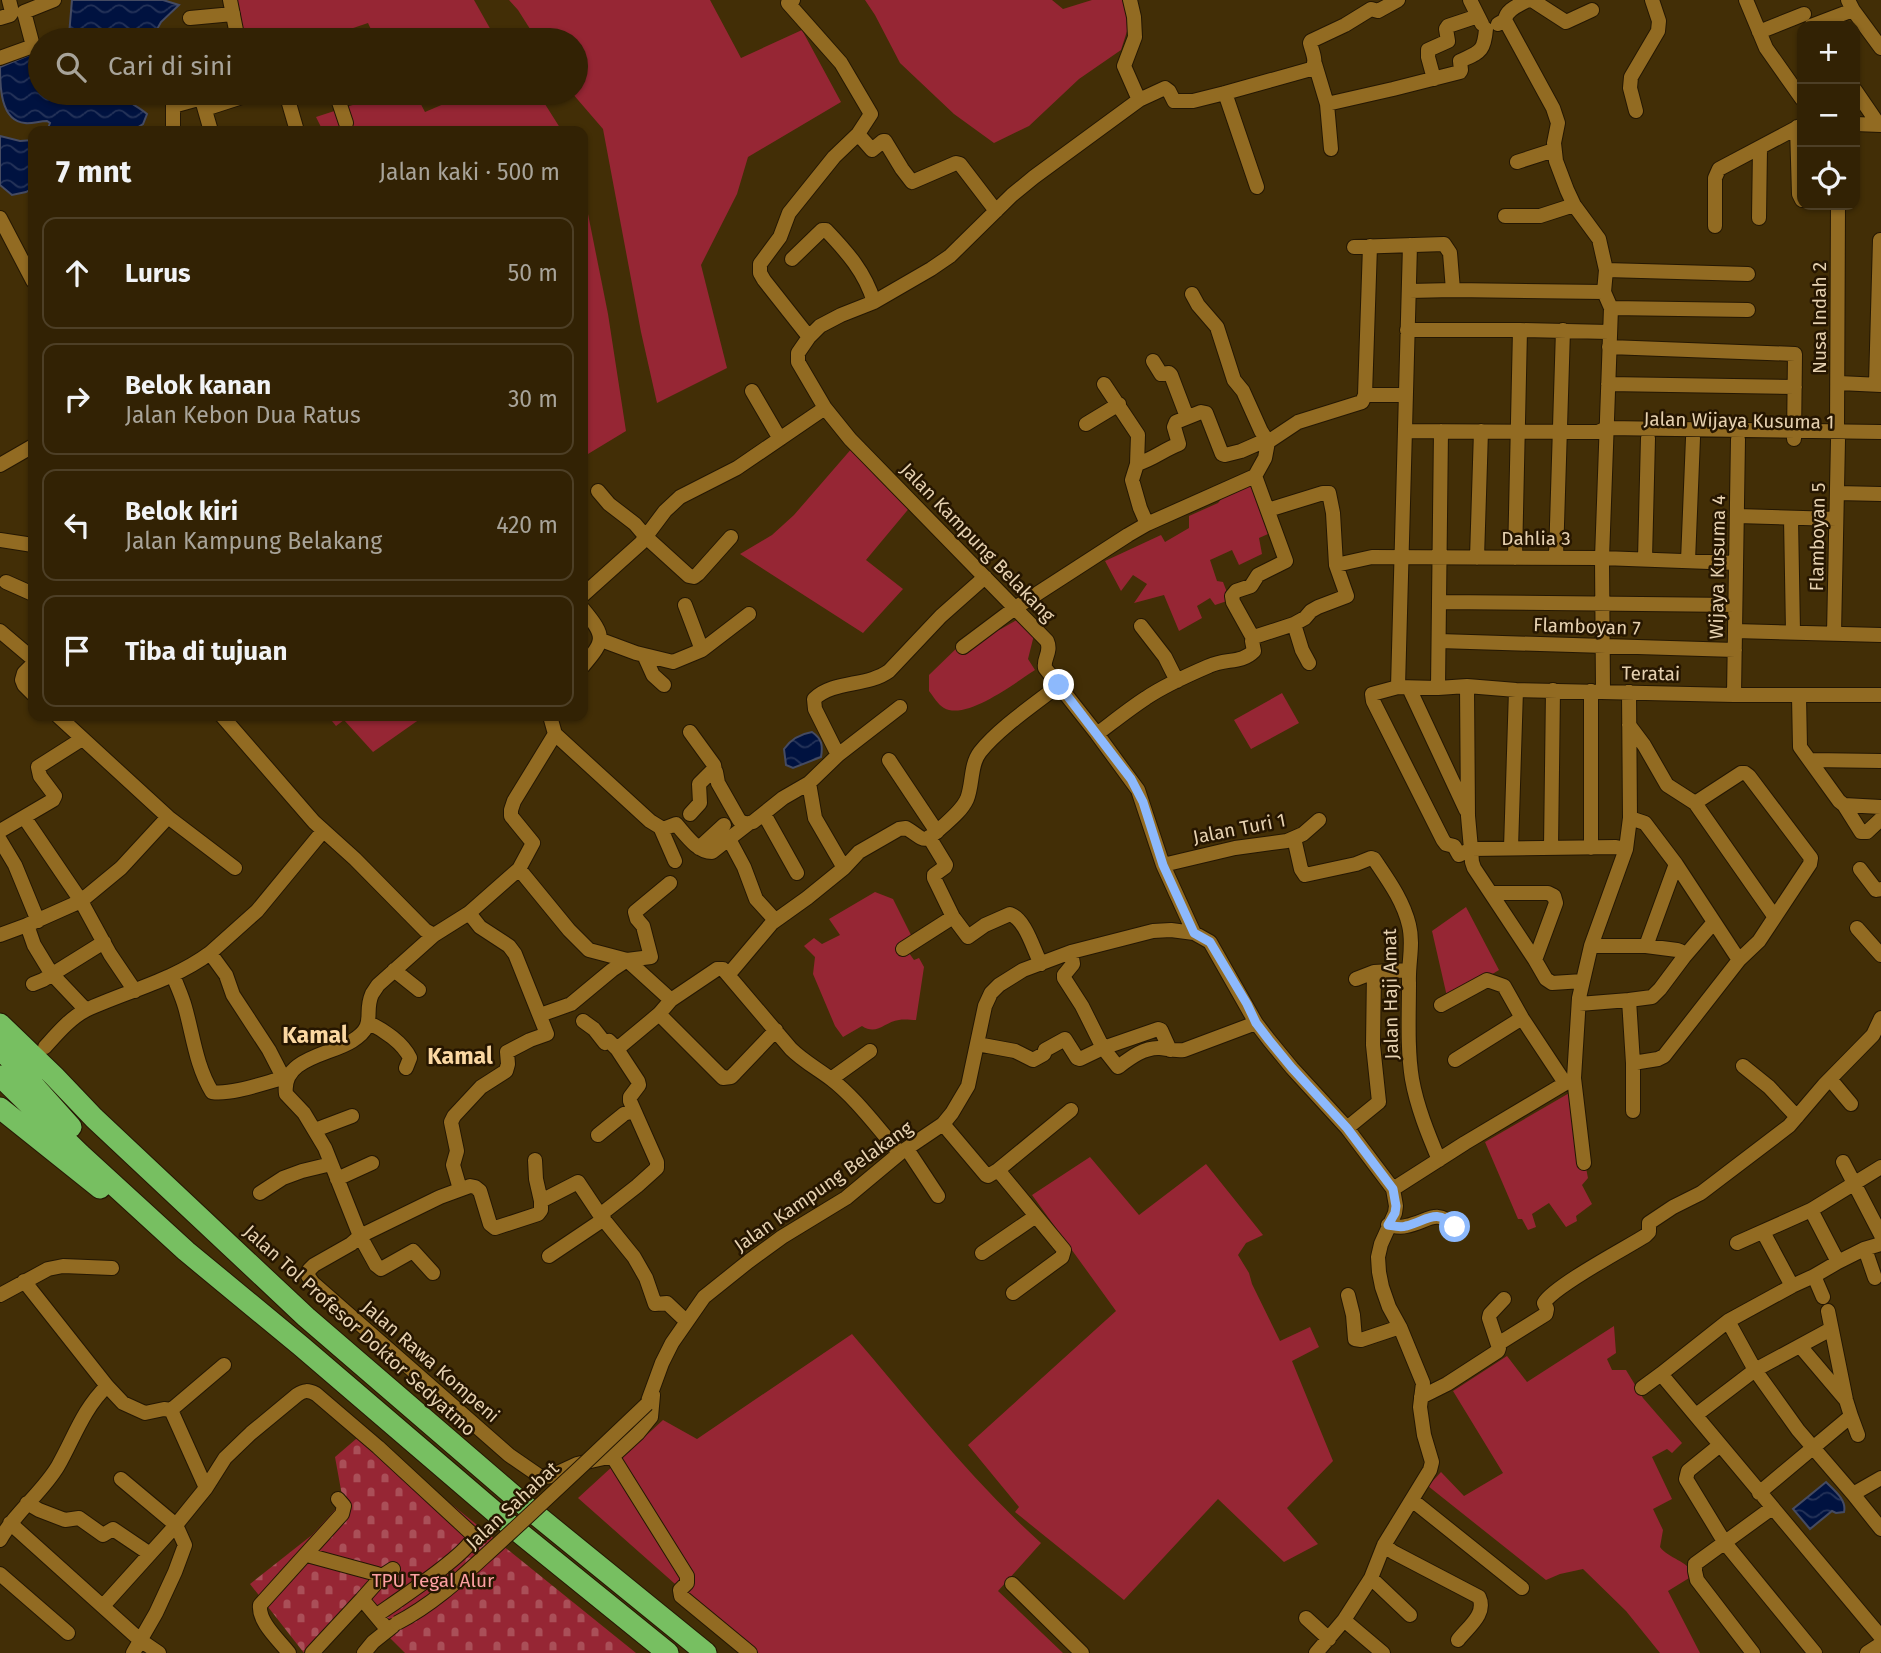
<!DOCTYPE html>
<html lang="id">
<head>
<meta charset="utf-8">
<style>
  body { margin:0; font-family:"Fira Sans",sans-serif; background:#3a2a0e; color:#f1f3f6 }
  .controls { position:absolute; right:21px; top:21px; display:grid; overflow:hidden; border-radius:14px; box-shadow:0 2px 5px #0004 }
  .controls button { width:63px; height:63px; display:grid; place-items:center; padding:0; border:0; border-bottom:2px solid #4d3f26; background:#322204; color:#f1f3f6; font:35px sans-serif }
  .stop { position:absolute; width:21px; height:21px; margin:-16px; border:5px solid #8db9fc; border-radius:50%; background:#fff }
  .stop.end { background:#8db9fc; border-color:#fff; box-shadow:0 2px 7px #0008 }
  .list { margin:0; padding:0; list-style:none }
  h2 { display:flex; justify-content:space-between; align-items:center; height:91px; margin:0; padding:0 28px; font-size:30px }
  h2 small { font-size:23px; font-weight:400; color:#a8a49a }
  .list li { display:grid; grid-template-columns:46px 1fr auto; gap:21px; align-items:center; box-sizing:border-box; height:112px; margin:0 14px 14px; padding:0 14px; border:2px solid #4d3f26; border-radius:14px }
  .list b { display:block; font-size:26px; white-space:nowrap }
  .list p { margin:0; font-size:23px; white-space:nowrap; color:#a8a49a }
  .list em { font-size:23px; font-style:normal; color:#a8a49a }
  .icon { flex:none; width:38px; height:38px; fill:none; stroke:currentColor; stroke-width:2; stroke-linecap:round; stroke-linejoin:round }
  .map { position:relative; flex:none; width:1881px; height:1653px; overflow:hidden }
  .search { position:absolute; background:#322204; box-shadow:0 2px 5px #0004; left:28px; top:28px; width:560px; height:77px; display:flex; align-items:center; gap:18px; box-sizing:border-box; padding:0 24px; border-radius:38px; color:#a8a49a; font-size:26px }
  .panel { position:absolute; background:#322204; box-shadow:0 2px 5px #0004; left:28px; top:126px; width:560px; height:595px; border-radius:14px }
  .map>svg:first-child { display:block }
</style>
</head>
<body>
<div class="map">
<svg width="1881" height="1653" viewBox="0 0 1881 1653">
  <defs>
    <pattern id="cemetery-stones" width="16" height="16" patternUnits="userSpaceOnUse" patternTransform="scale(1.75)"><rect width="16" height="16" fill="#962634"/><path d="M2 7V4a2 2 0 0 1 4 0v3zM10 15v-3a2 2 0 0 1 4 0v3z" fill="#aa4f58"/></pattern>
    <pattern id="water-waves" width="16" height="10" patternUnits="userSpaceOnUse" patternTransform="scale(1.75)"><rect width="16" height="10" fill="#001240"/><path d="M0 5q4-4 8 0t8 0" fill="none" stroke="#253359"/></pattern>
  </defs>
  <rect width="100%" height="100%" fill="#422e06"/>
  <path fill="#962634" d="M233 0H474L492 32 500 40H407L397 32 375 38 368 23 318 40H243Z
    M509 0H710L741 58 802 30 841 102 748 157 737 194 701 265 727 368 657 403 641 332 603 129 572 93H576V40H537L518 10Z
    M865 0H1052L1063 9 1092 0H1123L1129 25 1121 50 1079 79 1029 126 994 143 954 114 900 63 875 15Z
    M369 93H415L425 112 446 103 440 93H538L562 131H323L316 117 371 99Z
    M583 173 588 214 608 314 626 431 583 457Z
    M853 447 911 506 866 560 903 589 863 633 740 554 772 535 794 515Z
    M1258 481 1277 530 1259 538 1262 554 1239 565 1232 550 1210 560 1217 581 1223 582 1230 600 1215 605 1210 598 1197 606 1202 618 1179 631 1164 595 1134 603 1147 584 1133 575 1121 591 1105 561 1161 535 1165 542 1189 528V516L1218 503 1222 498Z
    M1020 618 1034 635 1028 659 1035 670C1016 682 966 721 944 708 938 705 933 696 929 691V675L962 643 1001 629Z
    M1282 693 1299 723 1251 749 1234 720Z
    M328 716H418L420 719 373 752 344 720 336 726Z
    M875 892 893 899 913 939 904 946 914 960 919 958 924 967 916 1020C911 1020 904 1019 899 1020 884 1022 877 1036 862 1026L843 1037 835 1026 813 974 815 957 804 946 814 938 822 944 840 935 829 919Z
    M1466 907 1499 970 1448 1001 1432 931Z
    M1571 1092 1588 1178 1582 1185 1592 1204 1576 1216 1577 1221 1566 1227 1549 1203 1532 1214 1536 1227 1528 1230 1522 1219H1518L1485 1142Z
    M1090 1157 1139 1215 1206 1164 1263 1235 1246 1243 1238 1255 1249 1273 1252 1284 1280 1341 1310 1327 1319 1347 1292 1361 1333 1461 1287 1508 1318 1544 1284 1562 1218 1499 1124 1600 1015 1512 1019 1507 968 1445 1116 1311 1032 1195Z
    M1614 1326 1616 1353 1607 1359 1612 1370H1626L1643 1398 1682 1443 1672 1453 1667 1449 1652 1457 1672 1499 1653 1509 1663 1530 1660 1547C1669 1559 1687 1560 1694 1575L1668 1591 1700 1653H1660L1626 1611 1583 1569 1560 1574 1546 1580 1428 1486 1441 1472 1464 1496 1503 1473 1453 1391 1507 1356 1527 1382Z
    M852 1334C913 1405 971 1480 1041 1543L998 1591 1063 1653H753L578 1498 663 1420 697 1439Z"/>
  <path fill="url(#cemetery-stones)" d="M363 1433 636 1653H405L361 1609 304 1653 250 1584 312 1535 343 1501 335 1457Z"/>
  <path fill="url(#water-waves)" stroke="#454b62" stroke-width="2" d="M72 0H163L179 5 161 22 151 40H49C55 35 62 33 69 35Z
    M40 49V93H119C126 102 138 106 147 114L143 124 132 131H47L50 123 47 121C39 121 32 124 25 123 0 121 0 85 0 67L39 51Z
    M0 136 20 141 33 140V188L26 192 12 195 0 185Z
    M812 732C822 739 823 745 821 757L793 768 786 765 784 749C791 739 800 734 812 732Z
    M1826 1482C1834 1490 1847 1500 1844 1512L1836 1513 1832 1511 1810 1529 1793 1509Z"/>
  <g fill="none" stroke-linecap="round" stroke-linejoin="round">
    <g stroke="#241703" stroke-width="16">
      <path id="minor" d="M230 0 238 40
        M793 0 788 3 841 63 871 114 858 134 834 157 789 213 780 237 760 264V273L764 280 809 337
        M1130 0 1134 17 1135 37 1124 66 1139 100 1034 177 1012 195 950 256 931 269 874 302 841 315 820 326 809 337 798 353V362L825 408 850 439 1047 641C1052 652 1043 658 1045 668L1097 734 1138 790 1163 865 1194 933
        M1470 0 1482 24
        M1532 0 1566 22 1592 10
        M1746 0 1766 48 1802 99
        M1853 10 1881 48
        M0 18 10 15 12 12 9 0
        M190 18 233 14
        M1505 20 1553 108 1558 123 1554 143 1556 161 1567 190 1574 205 1599 239 1606 270 1604 292 1611 308 1602 558 1603 691
        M1498 24 1505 20C1506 9 1520 5 1528 0
        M1811 26 1853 10 1848 0
        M1759 32 1804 14
        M0 58 33 46 24 12 54 0
        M1315 64 1327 104 1331 149
        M1434 79 1428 57V50L1448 41 1446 29 1448 26 1478 16
        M1855 90 1879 125
        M200 93 211 131
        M286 93 297 131
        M336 93 346 123
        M1225 93 1257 187
        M1139 100 1165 88 1169 91 1174 101H1193L1225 93 1311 69C1318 62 1312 52 1310 43L1311 41 1345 25 1371 9 1378 11 1398 0
        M1327 104 1393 89 1460 72 1461 70 1460 61C1479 52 1484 53 1486 29
        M173 106 202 98
        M205 109 245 96 271 93
        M1636 111 1630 88 1631 77 1658 31 1659 21 1652 0
        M1855 124 1881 125
        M1797 127 1799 194 1802 200
        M173 131V99L175 93
        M858 134 872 150 883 141H885L902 169 912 182 956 163 960 164 996 211
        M1517 162 1554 150
        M1505 216H1540L1574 205
        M0 218 33 281
        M1759 218 1760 148
        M1715 226V178L1719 169 1802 125
        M1370 246 1365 395H1406
        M1354 247 1444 244 1450 253 1453 290 1604 292
        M792 259 822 230H826C847 252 865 272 874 302
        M1606 270 1748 274
        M1409 291 1453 290
        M1192 294 1198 305 1217 327 1234 380 1243 391 1261 431 1268 442
        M1611 308 1748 310
        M1407 330H1520L1609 332
        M1609 347 1795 354 1794 439
        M1153 361 1161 374 1169 373 1171 375 1187 417
        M1839 383 1881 385
        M1104 384 1138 435 1137 464 1132 480 1140 508 1147 524
        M1608 384 1795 387
        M1876 384 1880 240
        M752 391 780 439
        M1086 424 1119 404
        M1405 431 1598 432 1607 428 1881 432
        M1837 431 1838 205
        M1137 464C1154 459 1163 450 1179 444L1174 427 1176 422 1201 412 1206 413 1222 454 1225 455 1241 451 1266 440
        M0 465 33 446
        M598 491 609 504 635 524 646 537 689 576 694 577 698 574 731 537
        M1837 493 1881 494
        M1737 516 1836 519
        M1791 518 1793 632
        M0 540 33 545
        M1556 557 1563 330
        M1477 558 1481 431
        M1515 558 1520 330
        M1645 559 1648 438
        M1688 561 1693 438
        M1336 565 1372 557 1602 558 1736 563
        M6 582 33 594
        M583 595 641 543 665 511 680 497 737 468 825 408
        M1440 602 1735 605
        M685 605 702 650
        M583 609C606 637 605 640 583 666
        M1294 624 1302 650 1309 663
        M1141 626 1165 657 1177 681
        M0 631 33 659
        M1735 631 1881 635
        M1834 634 1838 440
        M1253 638 1233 602 1232 596 1236 591 1251 586 1258 575 1286 561 1255 476
        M601 640 636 653 673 662 702 650 749 614
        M1439 641 1735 650
        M963 647 1015 608 1128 535 1147 524 1255 476 1265 458 1268 442 1298 422 1362 402 1365 395
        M644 655 653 675 664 685
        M33 664 24 673 22 680 24 685 33 694
        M1467 686 1468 816 1471 849 1616 847 1626 849
        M1398 687 1410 245
        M1409 688 1466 810
        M1438 688 1441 431
        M1734 695 1738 439
        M1799 696 1800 747 1839 801 1844 805 1861 832H1867L1881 819
        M58 716 168 817 235 868
        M222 716 314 822 355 859 425 930 434 935
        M1629 725 1644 745 1667 785 1695 803
        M690 732 714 765 715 771
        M555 734 650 821 663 829 676 824C686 835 697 852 712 852L748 824
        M1097 734C1113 722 1129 709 1146 698 1165 685 1188 675 1209 666 1226 658 1241 664 1254 651L1252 641 1254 637 1294 624 1305 618 1311 611 1318 607 1347 596 1336 565 1333 513 1329 493H1323L1268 510
        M838 755 815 709 814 699C834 680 867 687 889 671L941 616 985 577
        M889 760 937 832
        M1811 760 1881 761
        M809 783 815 818 844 868
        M1844 805 1881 807
        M690 814 700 803 699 784 711 772 714 771 716 772 718 783 739 820 745 824 753 822 783 798 809 783 838 755 900 707
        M764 814 797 873
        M24 817 81 901 110 954 135 991
        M1630 818 1645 823 1676 864 1739 960
        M661 829 675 861
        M0 831 53 800 55 796 40 776 38 767 82 739
        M1294 838 1301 869 1305 875 1356 864 1371 858 1374 859C1388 880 1403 900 1409 925 1414 945 1408 963 1409 983 1409 1015 1407 1048 1412 1079 1417 1107 1428 1134 1439 1160
        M729 839 744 867 756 899 775 920
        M0 840 15 865 38 921
        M699 848 724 825
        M1511 848 1516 690
        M1551 848 1553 690
        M1591 848V691
        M1676 864 1646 946 1677 950 1680 951 1684 957 1660 989 1652 997 1629 1000 1633 1063 1658 1059 1664 1056 1739 960 1759 941 1810 864 1811 858 1749 776 1745 773H1741L1695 803 1774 916
        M1163 865 1235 848 1287 841 1303 834 1319 820
        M519 869 533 843 511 816V810L514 801 555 734 550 716
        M1860 869 1876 890 1881 889
        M1491 893H1548L1554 896 1556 903 1535 960
        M953 917 968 937 985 925 1010 914C1026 920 1033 949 1041 964
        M27 925 34 945 51 973 86 1010
        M1857 928 1881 955
        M0 935 27 925 81 901 121 868 168 817
        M1591 946H1646
        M903 949 953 917 934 878V875L945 867 946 865 929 837
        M1071 952 1073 964 1064 975V978L1082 1006 1103 1048 1118 1067C1130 1058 1144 1047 1160 1048 1168 1049 1175 1051 1184 1050L1256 1023
        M1684 957 1714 922
        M394 970 419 990
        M729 974 772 923 807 898 844 868 859 852 899 829 906 828C925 839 922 846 942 827 951 819 962 810 967 799 973 784 970 765 980 752 999 728 1035 704 1059 685
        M173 975C177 986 182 996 185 1007 193 1035 196 1066 212 1092 231 1095 264 1083 283 1078
        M1356 979 1374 972 1409 970
        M1583 981 1552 983 1546 979 1535 960 1474 868 1472 862 1471 849 1459 855 1454 846 1446 844 1443 840 1373 701 1372 694 1398 687 1438 688 1467 686 1516 690 1734 695H1881
        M33 984 43 980 104 942
        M671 1000 659 1014 617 1049 638 1081 639 1085 630 1097V1101L657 1162V1168L637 1186 600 1215 634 1257 646 1278 655 1304 667 1303 686 1321
        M1579 1004 1629 1000
        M1441 1005 1487 980 1504 986 1522 1018 1565 1083
        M659 1014 723 1078 731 1077 735 1073 776 1030
        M540 1015 571 1004 612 970 627 960 651 957 643 926 637 919 635 912 670 883
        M583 1021 594 1029 605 1043 609 1041 617 1049
        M369 1023C384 1030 403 1043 410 1058L406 1068
        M977 1044 1015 1051 1033 1060 1044 1054 1045 1050 1065 1039 1077 1058 1080 1059 1103 1048 1158 1029 1161 1030 1170 1050
        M45 1047C56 1035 70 1018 86 1010 127 991 172 981 210 953
        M1455 1060 1522 1018
        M1743 1066 1769 1087 1797 1117
        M831 1079 870 1051
        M1830 1079 1851 1104
        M286 1083 269 1050 233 995 226 975 210 953 257 911 323 831
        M1633 1111V1063
        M943 1124 986 1175 988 1176 998 1170 1071 1110
        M1347 1128 1379 1102 1373 1045 1374 972
        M315 1130 352 1116
        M598 1135 624 1114 634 1110
        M907 1149 938 1196
        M535 1160 536 1179 541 1201 578 1182 600 1215
        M1843 1162 1881 1235
        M1584 1163 1574 1078 1579 998 1591 946 1626 849 1630 818 1629 692
        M998 1170 1064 1250 1062 1257 1013 1293
        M337 1179 372 1163
        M460 1189 453 1165 457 1151 451 1122 454 1116 481 1087 506 1071 508 1064 507 1052 530 1040 547 1034 515 954 509 946 480 927 469 913
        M1393 1189 1465 1143 1574 1078
        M260 1193 283 1178 302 1171 331 1164
        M1811 1210 1838 1262
        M1388 1225C1394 1226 1400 1228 1406 1226 1428 1222 1436 1207 1455 1227
        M1763 1232 1792 1286
        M1737 1243 1811 1210 1881 1167
        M1865 1249 1875 1278
        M982 1253 1036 1216
        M549 1256 604 1219
        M433 1273 413 1251 381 1269 376 1265 360 1236 440 1197 470 1186 475 1187 480 1191 490 1224 495 1228 538 1214 541 1210V1201
        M1814 1276 1823 1297
        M24 1281 107 1386 123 1403 145 1413 164 1409 171 1410 206 1488
        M0 1295 48 1269 63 1266 112 1268
        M1348 1295 1353 1315 1355 1339 1361 1340 1400 1327
        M1728 1321 1661 1374 1881 1637
        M1498 1344 1546 1314 1547 1309 1544 1303C1554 1286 1624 1249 1645 1236L1649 1232V1223L1673 1207 1701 1193 1789 1126 1824 1085 1873 1035 1881 1018
        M1800 1346 1845 1399
        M1642 1388 1661 1374
        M653 1395 651 1417 638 1433 613 1456 614 1459 687 1576V1583L680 1590 681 1596 750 1653
        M1421 1397 1447 1384 1498 1351 1499 1348 1489 1318 1490 1314 1504 1299
        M647 1404 662 1363 672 1343 704 1297 749 1261 782 1237 846 1198 900 1153 943 1124 952 1113 968 1086 985 1006 991 993 999 985 1023 970 1071 952 1153 931 1171 930 1194 933 1210 942 1256 1023 1269 1040 1292 1068 1347 1128 1393 1189 1396 1206 1395 1213 1381 1244 1378 1257 1379 1272 1382 1287 1389 1307 1400 1327 1423 1383 1420 1407 1424 1435 1432 1462 1430 1470 1384 1545 1371 1578 1344 1620 1316 1653
        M171 1410 224 1365
        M1696 1415 1755 1370 1831 1329
        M1851 1416 1858 1435
        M1720 1445 1688 1471 1686 1479 1725 1543 1815 1653
        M613 1456 577 1464 551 1476 545 1477 538 1475 509 1455 313 1283 308 1276 309 1270 314 1265 351 1244 360 1236 325 1148 304 1113 286 1094C281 1058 330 1055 352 1041 378 1025 363 1014 372 994 374 991 376 988 378 985L434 935 469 913 519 869 569 930 589 950 627 960 671 1000 717 969H723L791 1049C803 1061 818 1069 831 1079 856 1098 879 1130 900 1153
        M1881 1478 1853 1494 1881 1529
        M121 1479 176 1525 185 1545 175 1572 156 1613 133 1653
        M1759 1493 1851 1416 1846 1400 1828 1311
        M1853 1494 1798 1430 1755 1370 1728 1321 1792 1286 1814 1276 1838 1262 1864 1249 1881 1244
        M1412 1500 1522 1588
        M27 1503 39 1510 65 1520 79 1518 103 1535 113 1529 150 1554
        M10 1523 140 1640 159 1653
        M0 1540C15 1512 42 1493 58 1466 74 1438 83 1409 107 1386
        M1384 1545 1393 1552 1479 1597C1487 1614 1468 1627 1458 1640
        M307 1555 377 1574 378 1581 362 1599
        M0 1574 68 1633
        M379 1578 393 1569
        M1371 1578 1410 1615
        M1012 1584 1082 1653
        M103 1606 176 1525 206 1488 225 1458 251 1433 297 1395C304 1390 308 1390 316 1394L378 1447 471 1533 473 1538C465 1556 397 1601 377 1615
        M1306 1618 1329 1639
        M1344 1620 1383 1653
        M289 1653C279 1640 258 1622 260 1605L342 1514 344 1506 338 1499
        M312 1653 362 1599 387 1629
        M364 1653 373 1642 393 1626
        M1753 1653 1697 1580 1695 1571V1564L1772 1508
        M1867 1653 1881 1644"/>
    </g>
    <g stroke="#241703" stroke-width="23">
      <path id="highway" d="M0 1024 54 1076 94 1118 306 1317 529 1509 706 1653
        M0 1048 71 1127
        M0 1076 80 1154 186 1251 301 1346 510 1525 668 1653
        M0 1108 100 1188"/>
    </g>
    <use href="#minor" stroke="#926b22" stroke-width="14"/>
    <use href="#highway" stroke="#77bf61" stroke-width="21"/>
    <g stroke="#241703" stroke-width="16" stroke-linecap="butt">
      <path id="minor-bridge" d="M397 1623C436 1603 466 1573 498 1544 548 1498 598 1451 647 1404"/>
    </g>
    <use href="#minor-bridge" stroke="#926b22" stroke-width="14"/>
  </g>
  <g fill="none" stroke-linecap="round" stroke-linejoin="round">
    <path stroke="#8db9fc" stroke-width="9" d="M1059 685 1131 779 1143 802 1163 865 1194 933 1210 942 1247 1004 1256 1023 1269 1040 1292 1068 1347 1128 1393 1189 1396 1206 1395 1213 1388 1225C1394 1226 1400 1228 1406 1226 1427 1221 1436 1207 1455 1227"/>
  </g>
  <g text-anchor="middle" stroke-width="5" stroke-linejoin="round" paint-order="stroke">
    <g font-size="19" fill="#e6d1b0" stroke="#261600">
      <text transform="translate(1819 318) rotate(-90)" y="7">Nusa Indah 2</text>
      <text transform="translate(1739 420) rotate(1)" y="7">Jalan Wijaya Kusuma 1</text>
      <text transform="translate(1817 537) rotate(-89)" y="7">Flamboyan 5</text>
      <text x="1536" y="545">Dahlia 3</text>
      <text transform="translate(978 542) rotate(46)" y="7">Jalan Kampung Belakang</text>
      <text transform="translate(1717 567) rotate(-89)" y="7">Wijaya Kusuma 4</text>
      <text transform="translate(1587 626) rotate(2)" y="7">Flamboyan 7</text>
      <text transform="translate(1651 673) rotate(1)" y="7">Teratai</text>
      <text transform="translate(1239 828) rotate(-11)" y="7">Jalan Turi 1</text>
      <text transform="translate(1390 994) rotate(-91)" y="7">Jalan Haji Amat</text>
      <text transform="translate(823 1186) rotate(-35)" y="7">Jalan Kampung Belakang</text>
      <text transform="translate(360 1330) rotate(42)" y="7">Jalan Tol Profesor Doktor Sedyatmo</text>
      <text transform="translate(431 1361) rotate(41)" y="7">Jalan Rawa Kompeni</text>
      <text transform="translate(512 1505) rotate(-43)" y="7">Jalan Sahabat</text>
    </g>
    <g font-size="19" fill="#fda0a2" stroke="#261600">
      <text x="433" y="1587">TPU Tegal Alur</text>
    </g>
    <g font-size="23" font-weight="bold" fill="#fbd8a2" stroke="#261600">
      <text x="315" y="1043">Kamal</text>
      <text x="460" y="1064">Kamal</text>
    </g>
  </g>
</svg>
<div class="controls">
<button>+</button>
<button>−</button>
<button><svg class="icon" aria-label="locate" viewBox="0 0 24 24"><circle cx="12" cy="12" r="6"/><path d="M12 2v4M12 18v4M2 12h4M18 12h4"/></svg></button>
</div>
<div class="stop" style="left:1455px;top:1227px"></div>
<div class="stop end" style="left:1059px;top:685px"></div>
<div class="search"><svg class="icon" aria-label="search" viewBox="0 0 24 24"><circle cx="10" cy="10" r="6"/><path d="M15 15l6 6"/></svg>Cari di sini</div>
<section class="panel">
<h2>7 mnt<small>Jalan kaki · 500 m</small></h2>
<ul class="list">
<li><svg class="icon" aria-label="ahead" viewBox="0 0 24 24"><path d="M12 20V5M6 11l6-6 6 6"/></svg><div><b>Lurus</b></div><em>50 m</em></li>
<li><svg class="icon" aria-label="right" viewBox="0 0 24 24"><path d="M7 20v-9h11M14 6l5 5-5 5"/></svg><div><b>Belok kanan</b><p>Jalan Kebon Dua Ratus</p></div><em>30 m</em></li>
<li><svg class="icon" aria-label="left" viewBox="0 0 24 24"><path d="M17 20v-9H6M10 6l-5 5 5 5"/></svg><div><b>Belok kiri</b><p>Jalan Kampung Belakang</p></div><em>420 m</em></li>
<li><svg class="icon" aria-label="arrive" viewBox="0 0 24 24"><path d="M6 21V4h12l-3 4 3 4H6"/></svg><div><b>Tiba di tujuan</b></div></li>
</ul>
</section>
</div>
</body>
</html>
